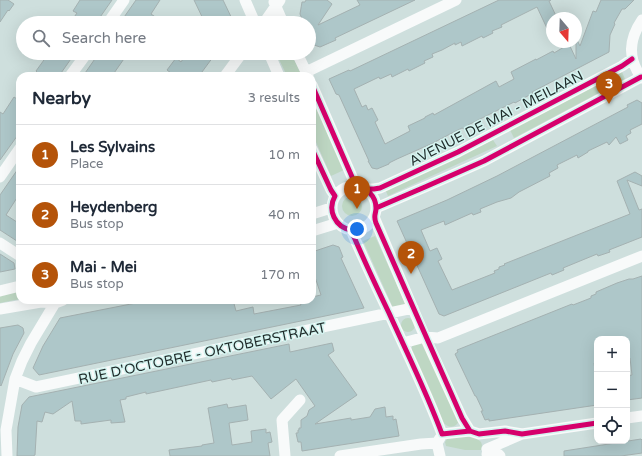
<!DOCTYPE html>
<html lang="en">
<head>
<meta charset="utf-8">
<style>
  body { margin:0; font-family:"Varela Round",sans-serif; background:#f2f2f3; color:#1f2937 }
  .controls { position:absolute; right:12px; bottom:12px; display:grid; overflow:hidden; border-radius:8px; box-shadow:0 4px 16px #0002 }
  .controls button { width:36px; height:36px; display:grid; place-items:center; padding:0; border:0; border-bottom:1px solid #e0e1e3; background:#fff; color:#1f2937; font:20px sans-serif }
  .compass { position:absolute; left:546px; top:12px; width:36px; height:36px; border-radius:50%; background:#fff; box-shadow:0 4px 16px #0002; rotate:161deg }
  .you { position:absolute; left:357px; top:229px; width:14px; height:14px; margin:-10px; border:3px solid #fff; border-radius:50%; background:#1a73e8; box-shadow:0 0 0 6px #1a73e833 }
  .badge { display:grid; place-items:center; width:26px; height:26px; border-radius:50%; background:#b45309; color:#fff; font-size:13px; font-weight:700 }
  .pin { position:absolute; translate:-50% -33px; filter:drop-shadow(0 1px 2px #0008) }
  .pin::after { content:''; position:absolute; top:21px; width:14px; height:12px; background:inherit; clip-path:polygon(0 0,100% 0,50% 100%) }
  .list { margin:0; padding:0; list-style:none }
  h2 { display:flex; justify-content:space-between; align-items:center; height:52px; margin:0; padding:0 16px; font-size:17px }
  h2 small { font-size:13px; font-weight:400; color:#747a83 }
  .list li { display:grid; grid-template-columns:26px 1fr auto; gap:12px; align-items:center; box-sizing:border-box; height:60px; padding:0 16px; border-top:1px solid #e0e1e3 }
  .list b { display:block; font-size:15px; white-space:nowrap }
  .list p { margin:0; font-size:13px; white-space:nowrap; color:#747a83 }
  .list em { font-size:13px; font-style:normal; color:#747a83 }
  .icon { flex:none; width:22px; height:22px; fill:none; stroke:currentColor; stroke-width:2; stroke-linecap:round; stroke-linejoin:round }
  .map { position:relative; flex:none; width:642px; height:456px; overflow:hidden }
  .search { position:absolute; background:#fff; box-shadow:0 4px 16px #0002; left:16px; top:16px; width:300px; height:44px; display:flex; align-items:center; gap:10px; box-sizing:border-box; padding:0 14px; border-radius:22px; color:#747a83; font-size:15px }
  .panel { position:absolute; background:#fff; box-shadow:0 4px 16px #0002; left:16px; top:72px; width:300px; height:232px; border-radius:12px }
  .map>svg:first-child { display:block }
</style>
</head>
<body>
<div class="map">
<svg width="642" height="456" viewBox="0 0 642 456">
  <rect width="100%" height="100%" fill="#cedfdd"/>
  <path fill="#bed7c3" d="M276 53H291L302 76H287Z
    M622 72 625 79 514 138 510 130Z
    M312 99 344 170 331 176 312 133Z
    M493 140 497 146 388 196 385 189Z
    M342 206a10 10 0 1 1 20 0a10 10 0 1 1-20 0Z
    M375 236 406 305 394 310 363 241Z
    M20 291V299L0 303V295Z
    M401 325a7 7 0 1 1 14 0a7 7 0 1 1-14 0Z
    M416 343H424L459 420C457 428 448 429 443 422L412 353V346Z
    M466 436 476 438 481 442 482 445 481 450H465L446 446 445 442 447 439Z"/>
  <path fill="#aec7c9" stroke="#a4b1b1" d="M0 0H8L14 4 9 11 8 10 0 22Z
    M80 0H112L96 23H70L77 13 73 11Z
    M136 0H160L151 14 164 23H120Z
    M194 0H223L234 23H205Z
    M306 0H327L332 4 318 25 360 5 357 0H415L335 38 336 40 320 47 314 45 310 37 309 38V23H304L300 14 302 2H305Z
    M499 0H551L549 1 557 18H552V39L537 7 501 25 502 27 492 31 493 33 483 38 482 36 462 46 461 42 455 45V43L442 50 432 54 433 57 424 61 425 63 409 71 408 69 392 77 391 74 380 79 379 77 354 89 362 107 366 105 368 110 372 108 378 120 375 122 385 144 410 131 408 126 425 118V117L433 113 434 115 496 81 499 87 514 79 511 72 536 59V60L553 51 554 53 569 44 576 59V38L580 46 593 11 596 12 601 0H634L625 9H622L614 23 615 24 610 35 609 52 532 92 533 93 515 103 514 102 468 125 467 130 462 128 450 134 433 143 397 159 389 163V164L377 169 372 168 368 161H369L339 95 336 94 329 79 349 70 350 71Z
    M49 53H75L59 76H34L37 72 36 71Z
    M99 53H128L112 76H83Z
    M187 53H216L199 76H175L167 70 176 58 181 62Z
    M14 97 20 101V132L0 160V112L3 114Z
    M637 100 642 103V124L630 130 631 133 626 136 628 140 620 144 616 137 609 145 607 142 588 151V152L578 158 577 155 557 165 558 168 549 173 550 176 519 192 511 198 497 202 480 209 481 212 473 215 472 213 445 225 444 221 421 230 430 251 437 248 442 259 438 261 452 290 495 273 494 271 499 269V267L505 265 504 264 630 214 617 181 635 172 642 176V186L627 180 639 210 642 209V237L609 250 610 252 598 256 597 254 563 268 564 270 552 275 551 273 444 316 439 314 397 221 447 200 497 176 628 107 627 105Z
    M20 166V193L6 215 20 224V243L0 230V195Z
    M333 245 339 247 343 257 341 258 364 308 39 375 33 368 43 346 60 318 136 303 138 300 141 302 150 300H233L236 311 253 307 254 314 301 305 300 303 305 302V300H312V297L321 295 312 268V252Z
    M0 254 14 263 15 269 0 272Z
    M642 276V398L627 400V376L632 375 630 358H627V339H597V363H594L597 384V405L489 421V419L485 420 481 411H483L476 396H475L455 354 458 352 457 350 572 304 573 305 591 298V296L596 294V292L617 283 629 279H633Z
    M18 325 23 328 24 333 13 354 1 386 0 385V328Z
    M332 343 334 351 328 355 357 395 315 424 351 418V420L370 417 375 409 385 407 386 417 393 416V420L396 419 399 436 302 451 301 442H298L296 433H298V430H299V428H301V420L307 416 309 410 315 406 296 379 271 399 252 376 232 380 231 378 212 382 211 380 146 394V392L126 397V399L120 400 125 422 111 423V420L81 424V421H75L72 401 53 414 45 412 42 422 37 421 35 455 33 456H17L18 427 22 405 29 397 289 344 290 352Z
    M227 404 228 408 246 405 248 420 229 423 232 445 252 442 251 431 266 429V433L270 432 272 442 268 443 270 456H170L169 450 202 446V445L214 443 208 408Z
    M641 439 642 440V453L621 456H564V451Z"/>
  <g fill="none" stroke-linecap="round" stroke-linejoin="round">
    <path stroke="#f8fafa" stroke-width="11" d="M245 0 255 23
      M274 2 283 23
      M642 20C629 39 627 59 642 78
      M108 23 124 0
      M264 23 280 0
      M269 53 279 76
      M297 53 308 76
      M306 72 456 0
      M70 76 87 53
      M225 76 242 53
      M312 85 356 186
      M312 149 331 190 335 196
      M0 177 20 148
      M332 208a22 22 0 1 1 44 0a22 22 0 1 1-44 0Z
      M366 189H374L380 188 458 152 622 66 632 59
      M376 208 425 187 484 161 641 77
      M312 214 331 208
      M374 217 425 337 462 418 470 431
      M351 230C363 258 376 286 389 313 407 353 427 393 442 434
      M312 231 338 223
      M0 243 20 256
      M0 291 20 286
      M0 309 41 302 55 303 63 300
      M403 343 425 337 438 338 642 256
      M15 379 36 387 413 308
      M627 418 642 416
      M442 434 470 431 479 434 505 431 522 434
      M440 438 437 443 440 456
      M487 449 522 434 597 423
      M487 454H498L500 456
      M7 456 6 430 15 379 22 361 31 343 55 303
      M285 456 282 420 300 400
      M340 456 421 444 437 443"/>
    <g stroke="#d4f4f0" stroke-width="8">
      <path id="cycleway" d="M312 85 356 186C367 188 376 196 376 208 376 215 373 215 376 223L462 418 470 431
        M312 149 331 190 335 196C327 210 335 227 351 230 363 258 376 286 389 313 407 353 427 393 442 434
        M366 189H374L380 188 458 152 622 66 632 59
        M376 208 425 187 484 161 641 77
        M442 434 470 431 479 434 505 431 522 434 597 423"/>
    </g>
    <use href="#cycleway" stroke="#d6006c" stroke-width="5"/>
  </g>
  <g text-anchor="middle" stroke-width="3" stroke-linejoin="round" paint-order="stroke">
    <g font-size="14" fill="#1f2b2a" stroke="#d4f4f0">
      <text transform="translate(496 118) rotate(-27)" y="5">AVENUE DE MAI - MEILAAN</text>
      <text transform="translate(202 353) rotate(-12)" y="5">RUE D'OCTOBRE - OKTOBERSTRAAT</text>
    </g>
  </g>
</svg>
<div class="controls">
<button>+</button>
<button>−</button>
<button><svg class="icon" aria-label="locate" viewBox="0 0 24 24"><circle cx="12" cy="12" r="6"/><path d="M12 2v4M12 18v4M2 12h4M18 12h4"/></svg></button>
</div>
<svg class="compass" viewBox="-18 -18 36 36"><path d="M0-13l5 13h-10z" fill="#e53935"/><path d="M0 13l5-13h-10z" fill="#747a83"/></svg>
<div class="you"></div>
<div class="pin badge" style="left:357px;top:209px">1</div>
<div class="pin badge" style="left:411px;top:274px">2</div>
<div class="pin badge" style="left:609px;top:104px">3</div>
<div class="search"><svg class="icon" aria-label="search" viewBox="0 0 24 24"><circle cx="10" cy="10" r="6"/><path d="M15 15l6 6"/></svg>Search here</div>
<section class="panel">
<h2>Nearby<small>3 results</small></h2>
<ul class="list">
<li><span class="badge">1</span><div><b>Les Sylvains</b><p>Place</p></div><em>10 m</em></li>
<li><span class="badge">2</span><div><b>Heydenberg</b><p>Bus stop</p></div><em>40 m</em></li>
<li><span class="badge">3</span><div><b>Mai - Mei</b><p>Bus stop</p></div><em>170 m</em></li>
</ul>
</section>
</div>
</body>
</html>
